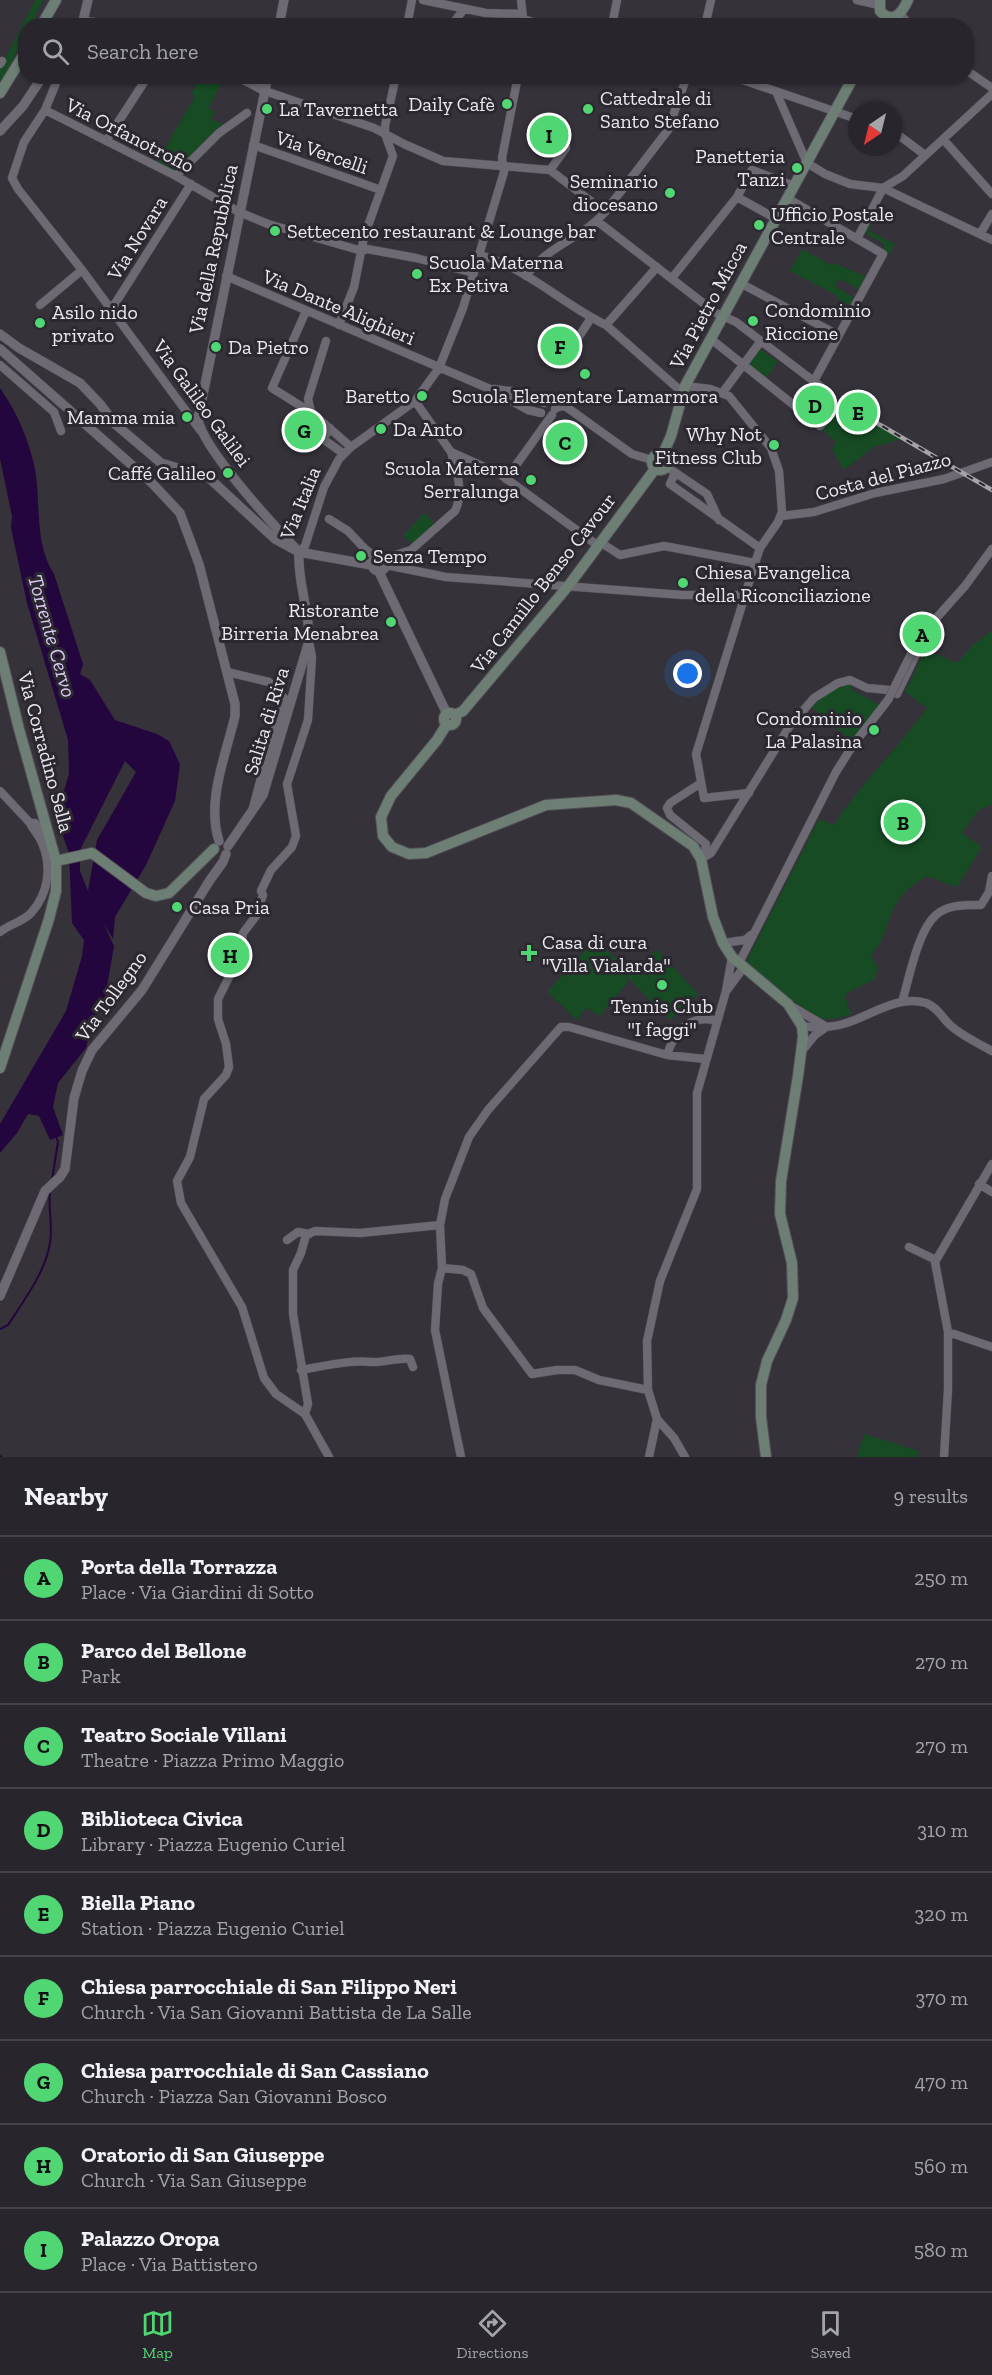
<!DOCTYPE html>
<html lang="en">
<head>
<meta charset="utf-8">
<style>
  body { margin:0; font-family:"Zilla Slab",serif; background:#302e34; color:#f1f3f6 }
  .compass { position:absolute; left:848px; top:102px; width:54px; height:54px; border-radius:50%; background:#28262c; box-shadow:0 2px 4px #0004; rotate:215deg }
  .you { position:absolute; left:688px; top:674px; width:21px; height:21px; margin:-15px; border:4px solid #fff; border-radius:50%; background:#1a73e8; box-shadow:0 0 0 9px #1a73e833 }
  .badge { display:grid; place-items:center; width:39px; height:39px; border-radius:50%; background:#51d674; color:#111; font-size:20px; font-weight:700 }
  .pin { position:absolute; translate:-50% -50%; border:3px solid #fff; box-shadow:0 2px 6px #0006 }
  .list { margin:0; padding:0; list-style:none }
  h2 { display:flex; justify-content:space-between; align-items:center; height:78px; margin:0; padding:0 24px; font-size:26px }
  h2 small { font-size:20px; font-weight:400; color:#a5a5a9 }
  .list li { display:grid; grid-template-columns:39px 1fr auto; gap:18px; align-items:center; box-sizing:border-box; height:84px; padding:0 24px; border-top:2px solid #444348 }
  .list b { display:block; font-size:22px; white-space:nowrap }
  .list p { margin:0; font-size:20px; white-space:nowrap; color:#a5a5a9 }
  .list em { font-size:20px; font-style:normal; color:#a5a5a9 }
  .icon { flex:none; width:33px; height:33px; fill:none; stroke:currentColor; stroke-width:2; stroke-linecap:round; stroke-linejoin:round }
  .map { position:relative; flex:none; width:992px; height:1457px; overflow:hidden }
  .search { position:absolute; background:#28262c; box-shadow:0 2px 4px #0004; left:18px; right:18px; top:18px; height:66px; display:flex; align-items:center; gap:15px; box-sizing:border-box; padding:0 21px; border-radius:24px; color:#a5a5a9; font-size:22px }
  .sheet { height:834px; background:#28262c }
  nav { display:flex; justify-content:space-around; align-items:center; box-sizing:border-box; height:84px; border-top:2px solid #444348; background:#28262c; font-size:16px; color:#a5a5a9 }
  nav a { display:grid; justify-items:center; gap:3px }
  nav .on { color:#51d674 }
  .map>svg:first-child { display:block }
</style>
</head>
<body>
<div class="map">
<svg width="992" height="1457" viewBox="0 0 992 1457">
  <rect width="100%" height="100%" fill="#35323a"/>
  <path fill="#164b24" d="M35 0H43L31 25 26 26 25 36 0 84V69Z
    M201 77H224L209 108 215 112 211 119 225 125 175 172 156 164 193 100 194 96 191 94Z
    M882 196 869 231 895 244 889 254 883 248 884 244 863 232Z
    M802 249 831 265 834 263 866 277 859 289 840 279 835 286 854 298 849 306 837 299 836 295 790 271Z
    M759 348 778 362 765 379 746 365Z
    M838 408 852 419 860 415 901 439 874 447 844 470 832 450 836 442 821 429Z
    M424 513 434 523 414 545 403 536Z
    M992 630V804L978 811 962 833 982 847 957 887 926 876C916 883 904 890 898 901 887 918 886 941 871 955L878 968 875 979 849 992 845 997 851 1014C836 1020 825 1021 811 1015L755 970 747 960 819 819 834 825C861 782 898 749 927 708L905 692 925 650 957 663 971 647Z
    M850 684 852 690 881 706 852 741 811 707 830 691Z
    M596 939 620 963 628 982 600 1016 586 1008 577 1020 547 992Z
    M657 950 698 994 670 1020 626 976Z
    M864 1434 919 1451 917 1457H857Z"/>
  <path fill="#24063e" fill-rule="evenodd" d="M0 388C17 412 29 440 35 469 41 504 34 543 54 574L83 664 80 674 90 680 115 720 157 734 169 741 180 764 175 801 146 865 115 917 113 939 103 922 114 946 105 998 93 1021 86 1048 58 1083 53 1107 63 1135 50 1140 39 1116 28 1114 17 1133 0 1153V1124L66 1011 82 956 84 940 72 923 69 853 56 817 69 774 68 740 27 603 11 528 12 516 0 459ZM125 761 136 772 97 840 88 891 80 871V850Z"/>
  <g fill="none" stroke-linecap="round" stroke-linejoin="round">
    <path stroke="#24063e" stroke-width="2" d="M52 1180 58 1142 56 1136
      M0 1329 8 1325C24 1300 45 1273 50 1243 53 1226 48 1209 50 1192
      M0 1456 1 1457"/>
    <g stroke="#535057" stroke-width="9">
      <path id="minor" d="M423 0 486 13 522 14
        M521 0 524 26
        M857 0 879 5
        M900 14 911 26
        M523 19 547 26
        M407 26 412 0
        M451 26 464 9
        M612 26 617 0
        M705 26 711 0
        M0 64 2 61
        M966 70 992 88
        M59 76 45 110 24 142 12 178 18 189 82 270 200 430
        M731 76 857 119
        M265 91 374 128 404 144 443 161 550 170 605 212
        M777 94 807 163 825 174 850 184 883 188 903 176 992 94
        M45 110 176 176 239 212 268 224 362 251 367 249 416 258 474 273
        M893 131 925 155
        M943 139 992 194
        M106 141 148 76
        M253 145 381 190
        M550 170 566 148
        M176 176 219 133 247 113
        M737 197 752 170 794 186
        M787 198 883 254 814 381
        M597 221 716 313 736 322 820 386
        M980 234 992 214
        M857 239 883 188 992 240
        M479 255C527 267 563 305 606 325L682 392
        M226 276 490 389 528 410 541 413
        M526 276C549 244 582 239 605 212L668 130 687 76
        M672 278 737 197 775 218
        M740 283 838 335
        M40 305 82 270
        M111 310 191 184
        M306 311 272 388 312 413 351 447
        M339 325 354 287 364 237 393 156 385 134V126L396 76
        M606 325 657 267
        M578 338 591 318
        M711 339 820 426 837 407
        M0 365 54 412 61 431
        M685 386 710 389 729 396 771 448 779 471 782 512 778 522 760 548 755 563 696 754 704 798 749 793
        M494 389 519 392 544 403
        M723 392 761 341
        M415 401 451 452 500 474 597 545
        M555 409 558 407 565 406 632 454 652 460
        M311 412 308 399 326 341
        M330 428 323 439 344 454
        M667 467 707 494 719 520
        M675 473 670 484 760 548
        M506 479 552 415
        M781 516 814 512 875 493 944 479 992 462
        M329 519 348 531 365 549 376 557
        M600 542 620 555 664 546 755 563
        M299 552 305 546 324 487 339 459 351 447 415 401 439 368 463 308 504 172 502 158 518 76
        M384 559 411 550 455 511C464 492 457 471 451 452
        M386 565 446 577 683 595H744
        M309 642 312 657 308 720 287 784 296 836 292 847 271 870 261 891 263 895 256 916 243 933 239 957 218 999V1019L226 1044 229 1067 226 1075 204 1099 190 1157 177 1181 181 1203 242 1307 264 1378 276 1394 305 1414 329 1457
        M915 646 922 634 965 586 992 549
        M227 672 269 682 285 699 270 743 253 808
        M896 693 897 694 922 642
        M701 783 670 803 667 808 670 815 706 844 705 852 701 858
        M0 791 30 823
        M701 859 711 853 789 727 814 698 838 683 850 680 867 688 889 690
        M0 932C9 924 23 922 31 913 49 893 52 866 42 843 39 835 33 830 30 823H35L47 839
        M723 943 745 940 751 935
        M739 963 836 772 853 745 888 700
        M727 990 744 967
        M902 1002C909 979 918 930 936 915 948 904 967 905 981 905L989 892 992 876
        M791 1006 825 1026
        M802 1026C815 1028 829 1028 843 1024 869 1017 897 994 926 1003 937 1007 941 1016 949 1024 960 1035 978 1043 992 1051
        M802 1051 815 1035 825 1028
        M667 1055C674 1032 691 1013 717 1021
        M979 1184 992 1192
        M287 1240 298 1232 309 1234
        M909 1247 936 1260
        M442 1268 463 1270 471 1274 483 1308 532 1374 557 1370H575L599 1380 648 1390
        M948 1332 992 1347
        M301 1370C324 1366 348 1360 372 1362 384 1363 397 1357 410 1359L413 1367
        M305 1414 308 1404 293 1314V1270L301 1253 306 1235 315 1231 360 1233 440 1225
        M657 1419 674 1438 685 1457
        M461 1457 435 1330 438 1284 442 1268 440 1225 445 1199 469 1137 488 1110 561 1027H569L667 1055 705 1059
        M649 1457 657 1419 648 1390 647 1341 660 1281 697 1189V1093L726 991 732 957
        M944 1457 948 1389V1332L935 1262 992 1164"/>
    </g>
    <g stroke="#535057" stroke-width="10">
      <path id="tertiary" d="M83 21 88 0
        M72 26 83 21 118 26
        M279 26 284 0
        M237 76 265 91
        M268 76 198 419C202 448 276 528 299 552
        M0 131 23 106 43 76
        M0 334 19 348 80 383 100 404 115 424 161 463 208 477 275 539 299 552 371 565
        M0 349 151 482 180 513 199 564 235 704V716C226 755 206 801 219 841
        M372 564a7 7 0 1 1 14 0a7 7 0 1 1-14 0Z
        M379 572 447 714
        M228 846 263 795 309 641C310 611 297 582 299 552
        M0 1296 45 1191 60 1177 65 1169 74 1098 82 1071 92 1050 142 990 210 880 223 862 226 854"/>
    </g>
    <g stroke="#535057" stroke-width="12">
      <path id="secondary" d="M880 0V11C893 25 902 13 908 0
        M41 26 56 0
        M0 93 26 51
        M652 462a8 8 0 1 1 16 0a8 8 0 1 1-16 0Z
        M663 454 671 436 685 386 854 76
        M0 652 19 729 56 861V891L49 919 0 1068
        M444 719a6 6 0 1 1 12 0a6 6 0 1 1-12 0Z
        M455 715 463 711 569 585 655 469
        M447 724 437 740 391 796 381 817 383 836 392 847 409 854 426 853 546 805 616 800 631 803 693 846 701 859 713 917 723 943 732 957 788 1004 802 1026 803 1037 798 1076 781 1181 780 1214 792 1263 793 1298 786 1320 767 1361 761 1385V1417L766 1457
        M56 861 92 853 146 893 156 896 169 893 214 849"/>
    </g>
    <use href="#minor" stroke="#6e6a73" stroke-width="8"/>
    <use href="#tertiary" stroke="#6e6a73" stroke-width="9"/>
    <use href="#secondary" stroke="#6d7e74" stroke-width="10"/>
    <g stroke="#a6a3a9" stroke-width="4.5">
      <path id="rail" d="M858 412 992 490"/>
    </g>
    <use href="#rail" stroke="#2b2830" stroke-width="2" stroke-dasharray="7" stroke-linecap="butt"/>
    <g stroke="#535057" stroke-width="9" stroke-linecap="butt">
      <path id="minor-bridge" d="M888 700 915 646"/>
    </g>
    <use href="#minor-bridge" stroke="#6e6a73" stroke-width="8"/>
  </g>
  <g fill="#51d674" stroke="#2b2830" stroke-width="2">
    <circle cx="507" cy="104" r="6"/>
    <circle cx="267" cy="109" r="6"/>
    <circle cx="588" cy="109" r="6"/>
    <circle cx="797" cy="168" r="6"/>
    <circle cx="670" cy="193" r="6"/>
    <circle cx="759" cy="225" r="6"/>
    <circle cx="275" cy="231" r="6"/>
    <circle cx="417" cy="274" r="6"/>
    <circle cx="753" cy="321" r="6"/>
    <circle cx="40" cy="323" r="6"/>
    <circle cx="216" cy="347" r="6"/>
    <circle cx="585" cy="374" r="6"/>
    <circle cx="422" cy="396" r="6"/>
    <circle cx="187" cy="417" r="6"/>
    <circle cx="381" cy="429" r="6"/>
    <circle cx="774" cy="445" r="6"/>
    <circle cx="228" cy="473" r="6"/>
    <circle cx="531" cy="480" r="6"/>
    <circle cx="361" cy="556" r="6"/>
    <circle cx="683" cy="583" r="6"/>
    <circle cx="391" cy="622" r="6"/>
    <circle cx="874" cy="730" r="6"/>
    <circle cx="177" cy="907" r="6"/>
    <path d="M526 944h6v6h6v6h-6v6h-6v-6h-6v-6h6z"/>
    <circle cx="662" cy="985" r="6"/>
  </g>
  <g text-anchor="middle" stroke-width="6" stroke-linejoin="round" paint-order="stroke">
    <g font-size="20" fill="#eceaef" stroke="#2b2830" text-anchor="start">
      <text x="600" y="105">Cattedrale di<tspan x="600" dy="23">Santo Stefano</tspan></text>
      <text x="495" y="111" text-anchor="end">Daily Cafè</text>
      <text x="279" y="116">La Tavernetta</text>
      <text x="785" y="163" text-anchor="end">Panetteria<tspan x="785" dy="23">Tanzi</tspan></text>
      <text x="658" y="188" text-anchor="end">Seminario<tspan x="658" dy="23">diocesano</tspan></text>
      <text x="771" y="221">Ufficio Postale<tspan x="771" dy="23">Centrale</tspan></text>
      <text x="287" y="238">Settecento restaurant &amp; Lounge bar</text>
      <text x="429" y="269">Scuola Materna<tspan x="429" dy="23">Ex Petiva</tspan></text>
      <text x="765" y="317">Condominio<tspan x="765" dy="23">Riccione</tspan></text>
      <text x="52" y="319">Asilo nido<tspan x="52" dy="23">privato</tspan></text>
      <text x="228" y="354">Da Pietro</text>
      <text x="410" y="403" text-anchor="end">Baretto</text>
      <text x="585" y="403" text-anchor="middle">Scuola Elementare Lamarmora</text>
      <text x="175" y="424" text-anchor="end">Mamma mia</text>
      <text x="393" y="436">Da Anto</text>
      <text x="762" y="441" text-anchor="end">Why Not<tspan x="762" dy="23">Fitness Club</tspan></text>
      <text x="519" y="475" text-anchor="end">Scuola Materna<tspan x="519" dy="23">Serralunga</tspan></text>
      <text x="216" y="480" text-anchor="end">Caffé Galileo</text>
      <text x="373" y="563">Senza Tempo</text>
      <text x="695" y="579">Chiesa Evangelica<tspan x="695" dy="23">della Riconciliazione</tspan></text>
      <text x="379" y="617" text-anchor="end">Ristorante<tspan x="379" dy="23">Birreria Menabrea</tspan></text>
      <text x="862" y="725" text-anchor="end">Condominio<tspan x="862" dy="23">La Palasina</tspan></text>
      <text x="189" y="914">Casa Pria</text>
      <text x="542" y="949">Casa di cura<tspan x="542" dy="23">"Villa Vialarda"</tspan></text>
      <text x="662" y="1013" text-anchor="middle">Tennis Club<tspan x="662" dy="23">"I faggi"</tspan></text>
    </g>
    <g font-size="20" fill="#eceaef" stroke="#2b2830">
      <text transform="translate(130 135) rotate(27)" y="7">Via Orfanotrofio</text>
      <text transform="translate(322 152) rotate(19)" y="7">Via Vercelli</text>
      <text transform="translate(137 238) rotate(-58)" y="7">Via Novara</text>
      <text transform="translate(213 249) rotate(-78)" y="7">Via della Repubblica</text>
      <text transform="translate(708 305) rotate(-62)" y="7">Via Pietro Micca</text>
      <text transform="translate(339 307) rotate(23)" y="7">Via Dante Alighieri</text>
      <text transform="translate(202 403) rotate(54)" y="7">Via Galileo Galilei</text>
      <text transform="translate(883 476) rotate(-15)" y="7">Costa del Piazzo</text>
      <text transform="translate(300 503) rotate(-68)" y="7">Via Italia</text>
      <text transform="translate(543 583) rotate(-52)" y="7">Via Camillo Benso Cavour</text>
      <text transform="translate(266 721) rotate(-73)" y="7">Salita di Riva</text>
      <text transform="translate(46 752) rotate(75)" y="7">Via Corradino Sella</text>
      <text transform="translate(111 996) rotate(-54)" y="7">Via Tollegno</text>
    </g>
    <g font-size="21" font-style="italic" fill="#dac9f5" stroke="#2b2830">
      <text transform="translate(52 636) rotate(74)" y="7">Torrente Cervo</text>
    </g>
  </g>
</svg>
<svg class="compass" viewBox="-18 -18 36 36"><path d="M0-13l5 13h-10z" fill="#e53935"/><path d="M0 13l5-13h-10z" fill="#a5a5a9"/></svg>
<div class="you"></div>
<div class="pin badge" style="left:922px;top:634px">A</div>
<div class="pin badge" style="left:903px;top:822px">B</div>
<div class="pin badge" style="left:565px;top:442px">C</div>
<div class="pin badge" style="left:815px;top:405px">D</div>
<div class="pin badge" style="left:858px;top:412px">E</div>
<div class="pin badge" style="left:560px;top:346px">F</div>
<div class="pin badge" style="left:304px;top:430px">G</div>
<div class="pin badge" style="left:230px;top:955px">H</div>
<div class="pin badge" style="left:549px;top:135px">I</div>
<div class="search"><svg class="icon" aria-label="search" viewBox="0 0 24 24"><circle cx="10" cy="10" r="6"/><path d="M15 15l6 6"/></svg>Search here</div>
</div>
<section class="sheet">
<h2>Nearby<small>9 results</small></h2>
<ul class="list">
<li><span class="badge">A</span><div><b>Porta della Torrazza</b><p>Place · Via Giardini di Sotto</p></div><em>250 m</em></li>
<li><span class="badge">B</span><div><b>Parco del Bellone</b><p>Park</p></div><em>270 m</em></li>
<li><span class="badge">C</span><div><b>Teatro Sociale Villani</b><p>Theatre · Piazza Primo Maggio</p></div><em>270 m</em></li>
<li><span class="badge">D</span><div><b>Biblioteca Civica</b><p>Library · Piazza Eugenio Curiel</p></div><em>310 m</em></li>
<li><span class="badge">E</span><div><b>Biella Piano</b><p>Station · Piazza Eugenio Curiel</p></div><em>320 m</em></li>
<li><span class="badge">F</span><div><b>Chiesa parrocchiale di San Filippo Neri</b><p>Church · Via San Giovanni Battista de La Salle</p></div><em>370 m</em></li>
<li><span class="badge">G</span><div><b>Chiesa parrocchiale di San Cassiano</b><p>Church · Piazza San Giovanni Bosco</p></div><em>470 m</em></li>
<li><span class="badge">H</span><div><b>Oratorio di San Giuseppe</b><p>Church · Via San Giuseppe</p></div><em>560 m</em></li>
<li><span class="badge">I</span><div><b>Palazzo Oropa</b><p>Place · Via Battistero</p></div><em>580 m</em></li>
</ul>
</section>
<nav>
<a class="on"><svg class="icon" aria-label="map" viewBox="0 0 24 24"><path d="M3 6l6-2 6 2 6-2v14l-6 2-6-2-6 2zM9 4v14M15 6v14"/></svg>Map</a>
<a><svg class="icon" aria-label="directions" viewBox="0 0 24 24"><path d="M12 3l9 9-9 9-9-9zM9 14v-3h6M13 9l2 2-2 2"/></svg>Directions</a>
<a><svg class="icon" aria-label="saved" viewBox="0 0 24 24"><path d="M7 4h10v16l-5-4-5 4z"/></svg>Saved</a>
</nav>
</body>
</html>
